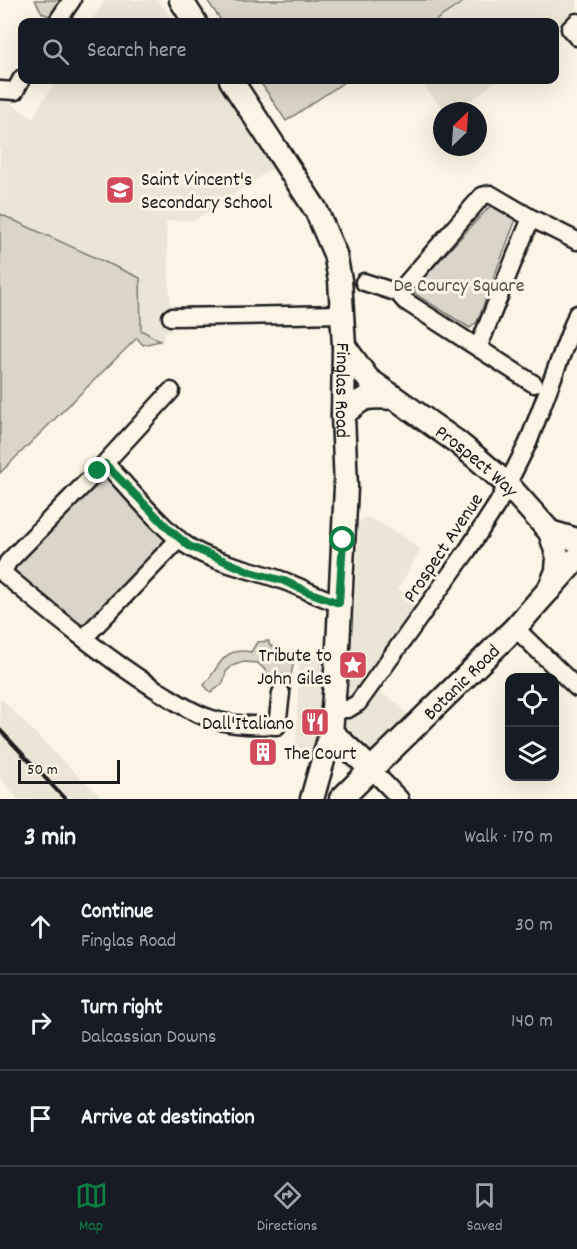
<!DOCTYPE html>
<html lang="en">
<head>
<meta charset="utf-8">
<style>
  body { margin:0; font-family:Dekko,sans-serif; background:#242831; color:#f1f3f6 }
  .controls { position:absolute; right:18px; bottom:18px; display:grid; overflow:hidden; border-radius:12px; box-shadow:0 6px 24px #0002 }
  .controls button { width:54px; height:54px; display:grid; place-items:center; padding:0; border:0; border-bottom:2px solid #363941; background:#171b24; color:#f1f3f6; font:30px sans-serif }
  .compass { position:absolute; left:433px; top:102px; width:54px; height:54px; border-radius:50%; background:#171b24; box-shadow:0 6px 24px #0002; rotate:25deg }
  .scale { position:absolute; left:18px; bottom:15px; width:102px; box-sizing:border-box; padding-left:6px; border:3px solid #1c1c1c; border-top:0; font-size:16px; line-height:21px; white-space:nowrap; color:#1c1c1c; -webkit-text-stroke:4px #fcf5e5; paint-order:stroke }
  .stop { position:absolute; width:18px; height:18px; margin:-14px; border:4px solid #0b8043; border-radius:50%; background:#fff }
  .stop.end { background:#0b8043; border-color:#fff; box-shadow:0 2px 6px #0008 }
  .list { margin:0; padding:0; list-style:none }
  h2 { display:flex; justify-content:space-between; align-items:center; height:78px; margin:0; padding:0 24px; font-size:26px }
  h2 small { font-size:20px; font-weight:400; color:#9ea1a6 }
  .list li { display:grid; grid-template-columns:39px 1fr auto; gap:18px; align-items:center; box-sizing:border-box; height:96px; padding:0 24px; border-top:2px solid #363941 }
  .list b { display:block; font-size:22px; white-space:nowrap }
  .list p { margin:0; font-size:20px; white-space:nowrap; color:#9ea1a6 }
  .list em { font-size:20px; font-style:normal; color:#9ea1a6 }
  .icon { flex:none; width:33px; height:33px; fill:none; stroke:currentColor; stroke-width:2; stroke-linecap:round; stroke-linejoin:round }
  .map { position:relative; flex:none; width:577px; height:799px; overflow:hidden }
  .search { position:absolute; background:#171b24; box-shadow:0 6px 24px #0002; left:18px; right:18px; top:18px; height:66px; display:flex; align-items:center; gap:15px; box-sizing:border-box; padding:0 21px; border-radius:12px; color:#9ea1a6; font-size:22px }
  .sheet { height:366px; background:#171b24 }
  nav { display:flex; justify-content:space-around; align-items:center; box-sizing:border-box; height:84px; border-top:2px solid #363941; background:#171b24; font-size:16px; color:#9ea1a6 }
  nav a { display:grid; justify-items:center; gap:3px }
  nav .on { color:#0b8043 }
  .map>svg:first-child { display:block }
</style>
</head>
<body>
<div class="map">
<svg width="577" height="799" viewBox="0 0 577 799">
  <rect width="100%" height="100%" fill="#fcf5e5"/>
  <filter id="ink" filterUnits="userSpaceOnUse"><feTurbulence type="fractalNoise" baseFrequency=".0167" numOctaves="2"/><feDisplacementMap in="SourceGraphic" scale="12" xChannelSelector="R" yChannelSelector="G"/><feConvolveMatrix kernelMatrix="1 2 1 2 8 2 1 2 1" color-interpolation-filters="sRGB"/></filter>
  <g filter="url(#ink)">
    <path fill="#ebe5d6" d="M105 0H158L174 22H91Z
      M461 0H577V7L574 17 555 33 554 22H433Z
      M56 80H215L276 166 195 220 166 221 172 331 164 332V340L160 341 141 330 139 278 0 214V96L33 118Z
      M419 80H497L458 111H444Z
      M368 517 396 532 421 549 398 589 427 611 374 689 396 702 411 718 376 750 366 749 342 731V712L356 590 359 521Z
      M302 652 322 655 330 658 319 754 296 749 299 655Z
      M0 698 68 766 104 799H18L0 778Z"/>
    <path fill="#dbd5c8" stroke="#7c7872" stroke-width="1.5" d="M35 0H64L53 18 42 13Z
      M207 0H466L433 22H222Z
      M259 80H347L286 121Z
      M491 205 516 219 477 322 470 328 415 294V287Z
      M0 214 140 278 141 330 160 341 143 345 137 338 0 473Z
      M102 472 164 538 165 546 82 628 11 568Z
      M269 641V644L282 655H293L294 661 291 675 268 673 258 663 243 662 232 666 226 672 223 683 211 693 204 685C220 667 222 646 251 652L257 642Z"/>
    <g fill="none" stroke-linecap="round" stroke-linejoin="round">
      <g stroke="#1c1c1c" stroke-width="21">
        <path id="minor" d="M57 22 72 0
          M577 22 570 29 577 37
          M0 90 15 91 22 78
          M364 282 398 293
          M171 317 343 314
          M478 348 531 218
          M534 384 405 301 398 293 482 196 490 194 531 218 577 241
          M171 391 105 463 8 562 4 570V574C53 615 103 656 157 690 174 700 190 712 209 718 230 726 255 725 277 726L281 693
          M105 463C129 488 152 517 178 539 207 563 250 568 284 581 303 588 320 598 339 603
          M515 628 577 688
          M84 638 179 539
          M334 709H348L358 703 467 551 498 503 528 443 577 314
          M371 769 400 799"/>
      </g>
      <g stroke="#1c1c1c" stroke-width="27">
        <g id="secondary">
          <path d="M181 0 195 22"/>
          <path id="s1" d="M231 80 316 210 335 254 340 280 344 346 343 415 346 487 338 646 331 732 312 799"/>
          <path id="s2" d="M344 346 368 379 457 442 478 459 508 485 550 532 558 557 557 571 549 590"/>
          <path d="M343 415C364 396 365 396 394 398"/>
          <path d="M550 532 577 540"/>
          <path d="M331 732 371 769"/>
          <path id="s3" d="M341 799 515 628 577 558"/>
        </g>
      </g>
      <use href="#minor" stroke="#fcf5e5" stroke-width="16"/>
      <use href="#secondary" stroke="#fcf5e5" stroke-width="22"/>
      <path stroke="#1c1c1c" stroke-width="4" d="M0 730 65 799"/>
    </g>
  </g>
  <g fill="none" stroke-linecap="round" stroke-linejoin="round" filter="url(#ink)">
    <path stroke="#0b8043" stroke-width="8" d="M98 471 105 464 170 530 189 546 251 572 284 581 308 592 339 603 343 540"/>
  </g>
  <defs>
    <g id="school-square" transform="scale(1.5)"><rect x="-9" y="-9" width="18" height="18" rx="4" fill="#d1495b" stroke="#fcf5e5"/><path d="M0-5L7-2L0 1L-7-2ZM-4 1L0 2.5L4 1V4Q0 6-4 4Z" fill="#fff"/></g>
    <g id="sight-square" transform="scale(1.5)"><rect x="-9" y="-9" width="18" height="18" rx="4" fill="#d1495b" stroke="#fcf5e5"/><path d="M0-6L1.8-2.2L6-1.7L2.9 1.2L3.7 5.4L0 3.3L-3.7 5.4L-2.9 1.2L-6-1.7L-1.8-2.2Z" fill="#fff"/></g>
    <g id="restaurant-square" transform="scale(1.5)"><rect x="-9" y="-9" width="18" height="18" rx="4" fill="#d1495b" stroke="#fcf5e5"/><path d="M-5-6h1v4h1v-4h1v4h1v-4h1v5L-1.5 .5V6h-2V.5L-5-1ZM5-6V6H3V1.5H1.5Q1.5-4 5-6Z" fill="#fff"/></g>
    <g id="building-square" transform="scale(1.5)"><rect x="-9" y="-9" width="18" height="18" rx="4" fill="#d1495b" stroke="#fcf5e5"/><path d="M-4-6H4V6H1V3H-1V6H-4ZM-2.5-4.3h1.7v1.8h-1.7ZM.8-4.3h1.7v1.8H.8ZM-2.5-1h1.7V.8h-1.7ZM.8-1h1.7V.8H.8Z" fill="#fff"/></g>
  </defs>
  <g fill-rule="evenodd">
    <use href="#school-square" x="120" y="190"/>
    <use href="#sight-square" x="353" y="665"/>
    <use href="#restaurant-square" x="315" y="722"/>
    <use href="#building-square" x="263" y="752"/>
  </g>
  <g text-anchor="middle" stroke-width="6" stroke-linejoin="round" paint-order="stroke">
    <g font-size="20" fill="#1c1c1c" stroke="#fcf5e5" text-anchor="start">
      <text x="141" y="185">Saint Vincent's<tspan x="141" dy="23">Secondary School</tspan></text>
      <text x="332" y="661" text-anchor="end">Tribute to<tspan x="332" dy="23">John Giles</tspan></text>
      <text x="294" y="729" text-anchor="end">Dall'Italiano</text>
      <text x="284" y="759">The Court</text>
    </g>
    <g font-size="20" fill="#555450" stroke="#fcf5e5">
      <text x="459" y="291">De Courcy Square</text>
    </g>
    <g font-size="20" fill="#1c1c1c" stroke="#fcf5e5">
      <text dy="7" stroke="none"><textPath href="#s1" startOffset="340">Finglas Road</textPath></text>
      <text dy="7" stroke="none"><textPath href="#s2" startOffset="177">Prospect Way</textPath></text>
      <text transform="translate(442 547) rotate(-56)" y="7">Prospect Avenue</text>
      <text dy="7" stroke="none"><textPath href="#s3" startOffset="168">Botanic Road</textPath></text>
    </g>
  </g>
</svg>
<div class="controls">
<button><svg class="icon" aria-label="locate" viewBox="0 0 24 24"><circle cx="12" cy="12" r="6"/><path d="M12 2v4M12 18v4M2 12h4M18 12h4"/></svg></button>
<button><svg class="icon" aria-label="layers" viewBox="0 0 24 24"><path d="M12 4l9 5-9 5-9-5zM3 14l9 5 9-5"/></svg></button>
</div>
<svg class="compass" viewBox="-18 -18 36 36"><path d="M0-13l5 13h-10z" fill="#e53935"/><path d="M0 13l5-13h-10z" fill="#9ea1a6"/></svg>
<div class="scale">50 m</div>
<div class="stop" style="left:343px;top:540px"></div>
<div class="stop end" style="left:98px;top:471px"></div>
<div class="search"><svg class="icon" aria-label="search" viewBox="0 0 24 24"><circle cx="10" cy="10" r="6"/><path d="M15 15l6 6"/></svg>Search here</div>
</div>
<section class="sheet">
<h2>3 min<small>Walk · 170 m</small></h2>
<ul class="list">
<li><svg class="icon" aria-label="ahead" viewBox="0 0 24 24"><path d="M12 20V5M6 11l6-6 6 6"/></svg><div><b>Continue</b><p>Finglas Road</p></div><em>30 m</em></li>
<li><svg class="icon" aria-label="right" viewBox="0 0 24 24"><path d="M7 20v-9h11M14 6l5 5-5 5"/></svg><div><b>Turn right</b><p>Dalcassian Downs</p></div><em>140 m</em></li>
<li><svg class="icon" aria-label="arrive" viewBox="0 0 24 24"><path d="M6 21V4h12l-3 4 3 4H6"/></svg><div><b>Arrive at destination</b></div></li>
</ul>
</section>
<nav>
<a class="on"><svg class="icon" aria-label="map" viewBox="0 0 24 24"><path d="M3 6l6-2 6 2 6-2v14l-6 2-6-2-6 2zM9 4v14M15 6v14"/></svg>Map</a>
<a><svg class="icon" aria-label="directions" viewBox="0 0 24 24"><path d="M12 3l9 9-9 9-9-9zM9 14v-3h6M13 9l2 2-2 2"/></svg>Directions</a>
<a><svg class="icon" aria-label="saved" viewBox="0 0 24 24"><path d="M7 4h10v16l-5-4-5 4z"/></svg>Saved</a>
</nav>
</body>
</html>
